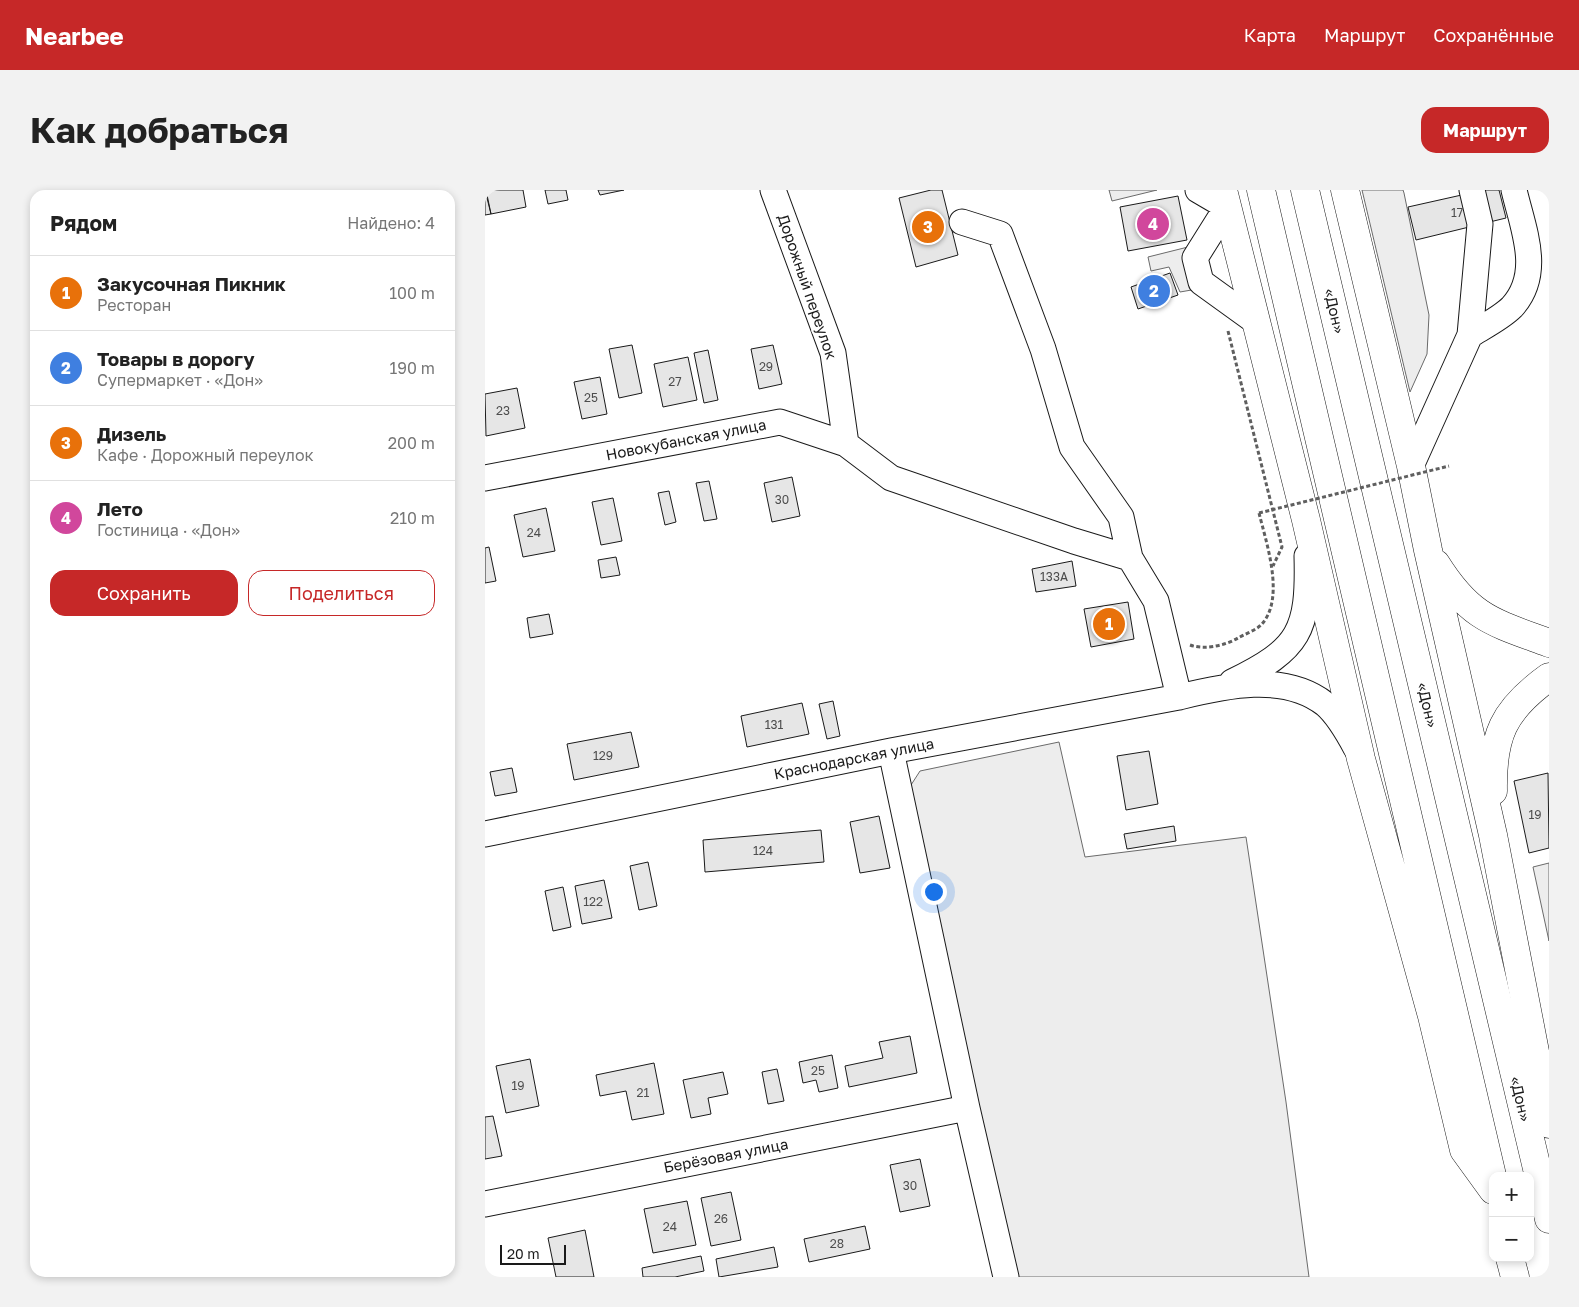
<!DOCTYPE html>
<html lang="ru">
<head>
<meta charset="utf-8">
<style>
  body { margin:0; font-family:"Golos Text",sans-serif; background:#f2f2f2; color:#222 }
  .controls { position:absolute; right:15px; bottom:15px; display:grid; overflow:hidden; border-radius:10px; box-shadow:0 2px 8px #0003 }
  .controls button { width:45px; height:45px; display:grid; place-items:center; padding:0; border:0; border-bottom:1px solid #e0e0e0; background:#fff; color:#222; font:25px sans-serif }
  .scale { position:absolute; left:15px; bottom:12px; width:66px; box-sizing:border-box; padding-left:5px; border:2px solid #1a1a1a; border-top:0; font-size:14px; line-height:18px; white-space:nowrap; color:#1a1a1a; -webkit-text-stroke:4px #fff; paint-order:stroke }
  .you { position:absolute; left:448px; top:701px; width:18px; height:18px; margin:-12px; border:4px solid #fff; border-radius:50%; background:#1a73e8; box-shadow:0 0 0 8px #1a73e833 }
  .badge { display:grid; place-items:center; width:32px; height:32px; border-radius:50%; background:#c62828; color:#fff; font-size:16px; font-weight:700 }
  .pin { position:absolute; translate:-50% -50%; border:2px solid #fff; box-shadow:0 1px 5px #0006 }
  .list { margin:0; padding:0; list-style:none }
  h2 { display:flex; justify-content:space-between; align-items:center; height:65px; margin:0; padding:0 20px; font-size:21px }
  h2 small { font-size:16px; font-weight:400; color:#767676 }
  .list li { display:grid; grid-template-columns:32px 1fr auto; gap:15px; align-items:center; box-sizing:border-box; height:75px; padding:0 20px; border-top:1px solid #e0e0e0 }
  .list b { display:block; font-size:19px; white-space:nowrap }
  .list p { margin:0; font-size:16px; white-space:nowrap; color:#767676 }
  .list em { font-size:16px; font-style:normal; color:#767676 }
  .actions { display:flex; gap:10px; padding:15px 20px }
  .actions a { flex:1; padding:11px 0; border:1px solid #c62828; border-radius:15px; text-align:center; font-size:18px; color:#c62828 }
  .actions .main { background:#c62828; color:#fff }
  .map { position:relative; flex:none; width:1064px; height:1087px; overflow:hidden; border-radius:15px }
  header { display:flex; align-items:center; gap:30px; box-sizing:border-box; height:70px; padding:0 25px; background:#c62828; color:#fff }
  header strong { font-size:24px }
  nav { display:flex; gap:28px; margin-inline-start:auto; font-size:18px }
  .intro { display:flex; align-items:center; justify-content:space-between; box-sizing:border-box; height:120px; padding:0 30px }
  h1 { margin:0; font-size:35px }
  .button { padding:12px 22px; border-radius:15px; background:#c62828; color:#fff; font-size:18px; font-weight:700 }
  main { display:flex; gap:30px; padding:0 30px }
  aside { flex:1; background:#fff; border-radius:15px; box-shadow:0 2px 8px #0003 }
  .map>svg:first-child { display:block }
</style>
</head>
<body>
<header>
<strong>Nearbee</strong>
<nav><a>Карта</a><a>Маршрут</a><a>Сохранённые</a></nav>
</header>
<div class="intro"><h1>Как добраться</h1><a class="button">Маршрут</a></div>
<main>
<aside>
<h2>Рядом<small>Найдено: 4</small></h2>
<ul class="list">
<li><span class="badge" style="background:#e8710a">1</span><div><b>Закусочная Пикник</b><p>Ресторан</p></div><em>100 m</em></li>
<li><span class="badge" style="background:#3f7fe0">2</span><div><b>Товары в дорогу</b><p>Супермаркет · «Дон»</p></div><em>190 m</em></li>
<li><span class="badge" style="background:#e8710a">3</span><div><b>Дизель</b><p>Кафе · Дорожный переулок</p></div><em>200 m</em></li>
<li><span class="badge" style="background:#d1479c">4</span><div><b>Лето</b><p>Гостиница · «Дон»</p></div><em>210 m</em></li>
</ul>
<div class="actions"><a class="main">Сохранить</a><a>Поделиться</a></div>
</aside>
<div class="map">
<svg width="1064" height="1087" viewBox="0 0 1064 1087">
  <rect width="100%" height="100%" fill="#fff"/>
  <path fill="#ededed" stroke="#6a6a6a" d="M624 0H672L627 11Z
    M877 0H918L919 3 944 125 942 164 925 202Z
    M707 56 718 98 695 102 684 77 666 81 663 67Z
    M574 552 600 667 761 647 801 912 824 1087H530L441 685 426 595 435 581Z
    M1064 673V751L1048 677Z"/>
  <path fill="#e6e6e6" stroke="#1a1a1a" d="M0 0 6 24 0 25Z
    M1 0H38L41 17 6 24Z
    M60 0H81L83 10 63 14Z
    M113 0H139L115 5Z
    M446 0H457L473 65 431 77 414 8Z
    M999 0H1014L1021 28 931 50 923 17Z
    M693 6 702 50 643 61 635 17Z
    M685 83 693 105 653 119 646 97Z
    M147 155 157 203 134 208 124 159Z
    M288 155 297 194 274 199 266 159Z
    M223 160 233 210 219 213 209 163Z
    M203 167 212 210 178 217 169 174Z
    M115 187 122 224 97 229 89 192Z
    M32 198 40 238 1 246 0 204Z
    M307 287 315 326 287 332 279 293Z
    M224 291 232 329 219 331 211 293Z
    M184 301 191 332 180 335 173 303Z
    M128 308 137 351 116 355 107 312Z
    M61 318 70 361 38 367 29 325Z
    M4 357 11 391 0 393V358Z
    M131 367 135 385 116 388 113 370Z
    M587 371 591 396 551 402 547 379Z
    M643 412 649 449 606 457 599 419Z
    M64 424 68 444 45 448 42 428Z
    M348 511 355 546 342 549 334 514Z
    M317 513 324 544 262 557 256 526Z
    M146 542 154 577 89 590 82 554Z
    M664 561 673 614 641 620 632 566Z
    M27 578 32 602 10 606 5 582Z
    M1063 583 1064 658 1044 663 1029 591Z
    M394 626 405 678 375 683 365 632Z
    M689 636 691 651 642 659 639 644Z
    M336 640 339 672 220 682 218 650Z
    M163 672 172 716 154 720 145 676Z
    M119 690 127 728 97 734 90 696Z
    M78 697 86 737 68 741 60 701Z
    M425 846 432 883 364 897 360 876 398 868 394 852Z
    M347 865 353 898 334 902 331 890 318 893 314 872Z
    M45 869 54 916 21 923 11 876Z
    M169 873 179 924 147 930 141 901 115 906 111 885Z
    M292 879 299 911 283 914 277 882Z
    M238 882 243 904 223 908 226 924 206 928 198 890Z
    M8 926 17 966 0 969V927Z
    M435 969 445 1016 415 1022 405 975Z
    M246 1002 256 1050 226 1056 216 1008Z
    M202 1011 211 1055 168 1063 159 1019Z
    M380 1036 385 1059 324 1072 319 1049Z
    M100 1040 109 1087H71L63 1048Z
    M289 1057 293 1077 234 1087 231 1069Z
    M216 1066 219 1081 190 1087H158L157 1078Z"/>
  <g fill="none" stroke-linecap="round" stroke-linejoin="round">
    <g stroke="#1a1a1a" stroke-width="27">
      <path id="minor" d="M288 0 348 163 361 254
        M713 0 742 17 710 68 716 92 770 131
        M477 32 515 44 558 159 587 257 636 327 645 368
        M985 145C998 137 1016 128 1027 117 1058 83 1038 39 1029 0
        M926 276 985 145 995 34 987 0
        M0 288 295 232 361 254 406 288 589 351 645 368 671 411 694 507
        M747 492C815 459 824 441 822 366
        M406 561 482 918 521 1087
        M0 644 406 561 694 507C739 496 799 482 840 514 853 525 863 543 871 558
        M0 1014 482 918"/>
    </g>
    <g stroke="#1a1a1a" stroke-width="29">
      <path id="major" d="M860 0 926 276 943 360 1008 645 1064 934
        M951 374C985 428 1007 432 1064 453
        M1008 601C1007 546 1018 520 1064 487"/>
    </g>
    <g stroke="#1a1a1a" stroke-width="29">
      <path id="highway" d="M738 0 821 330 876 569 947 826 979 960 1008 1000
        M776 0 1008 990
        M820 0 1064 1029
        M1025 1068 1030 1087"/>
    </g>
    <path stroke="#5f5f5f" stroke-width="3" stroke-dasharray="4 2.5" stroke-linecap="butt" d="M743 141 797 357 788 376
      M705 455C719 460 739 456 753 448 760 444 771 440 776 435 801 409 781 352 774 323"/>
    <use href="#minor" stroke="#fff" stroke-width="25"/>
    <use href="#major" stroke="#fff" stroke-width="28"/>
    <use href="#highway" stroke="#fff" stroke-width="28"/>
    <path stroke="#5f5f5f" stroke-width="3" stroke-dasharray="4 2.5" stroke-linecap="butt" d="M774 323 964 276"/>
  </g>
  <g text-anchor="middle" stroke-width="4" stroke-linejoin="round" paint-order="stroke">
    <g font-size="12" fill="#4d4d4d">
      <text x="972" y="27">17</text>
      <text x="281" y="181">29</text>
      <text x="190" y="196">27</text>
      <text x="106" y="212">25</text>
      <text x="18" y="225">23</text>
      <text x="297" y="314">30</text>
      <text x="49" y="347">24</text>
      <text x="569" y="391">133А</text>
      <text x="289" y="539">131</text>
      <text x="118" y="570">129</text>
      <text x="1050" y="629">19</text>
      <text x="278" y="665">124</text>
      <text x="108" y="716">122</text>
      <text x="333" y="885">25</text>
      <text x="33" y="900">19</text>
      <text x="158" y="907">21</text>
      <text x="425" y="1000">30</text>
      <text x="236" y="1033">26</text>
      <text x="185" y="1041">24</text>
      <text x="352" y="1058">28</text>
    </g>
    <g font-size="15" fill="#1a1a1a" stroke="#fff">
      <text transform="translate(322 97) rotate(71)" y="5">Дорожный переулок</text>
      <text transform="translate(849 121) rotate(77)" y="5">«Дон»</text>
      <text transform="translate(201 250) rotate(-11)" y="5">Новокубанская улица</text>
      <text transform="translate(942 515) rotate(77)" y="5">«Дон»</text>
      <text transform="translate(369 569) rotate(-11)" y="5">Краснодарская улица</text>
      <text transform="translate(1035 909) rotate(77)" y="5">«Дон»</text>
      <text transform="translate(241 966) rotate(-11)" y="5">Берёзовая улица</text>
    </g>
  </g>
</svg>
<div class="controls">
<button>+</button>
<button>−</button>
</div>
<div class="scale">20 m</div>
<div class="you"></div>
<div class="pin badge" style="left:624px;top:434px;background:#e8710a">1</div>
<div class="pin badge" style="left:669px;top:101px;background:#3f7fe0">2</div>
<div class="pin badge" style="left:443px;top:37px;background:#e8710a">3</div>
<div class="pin badge" style="left:668px;top:34px;background:#d1479c">4</div>
</div>
</main>
</body>
</html>
